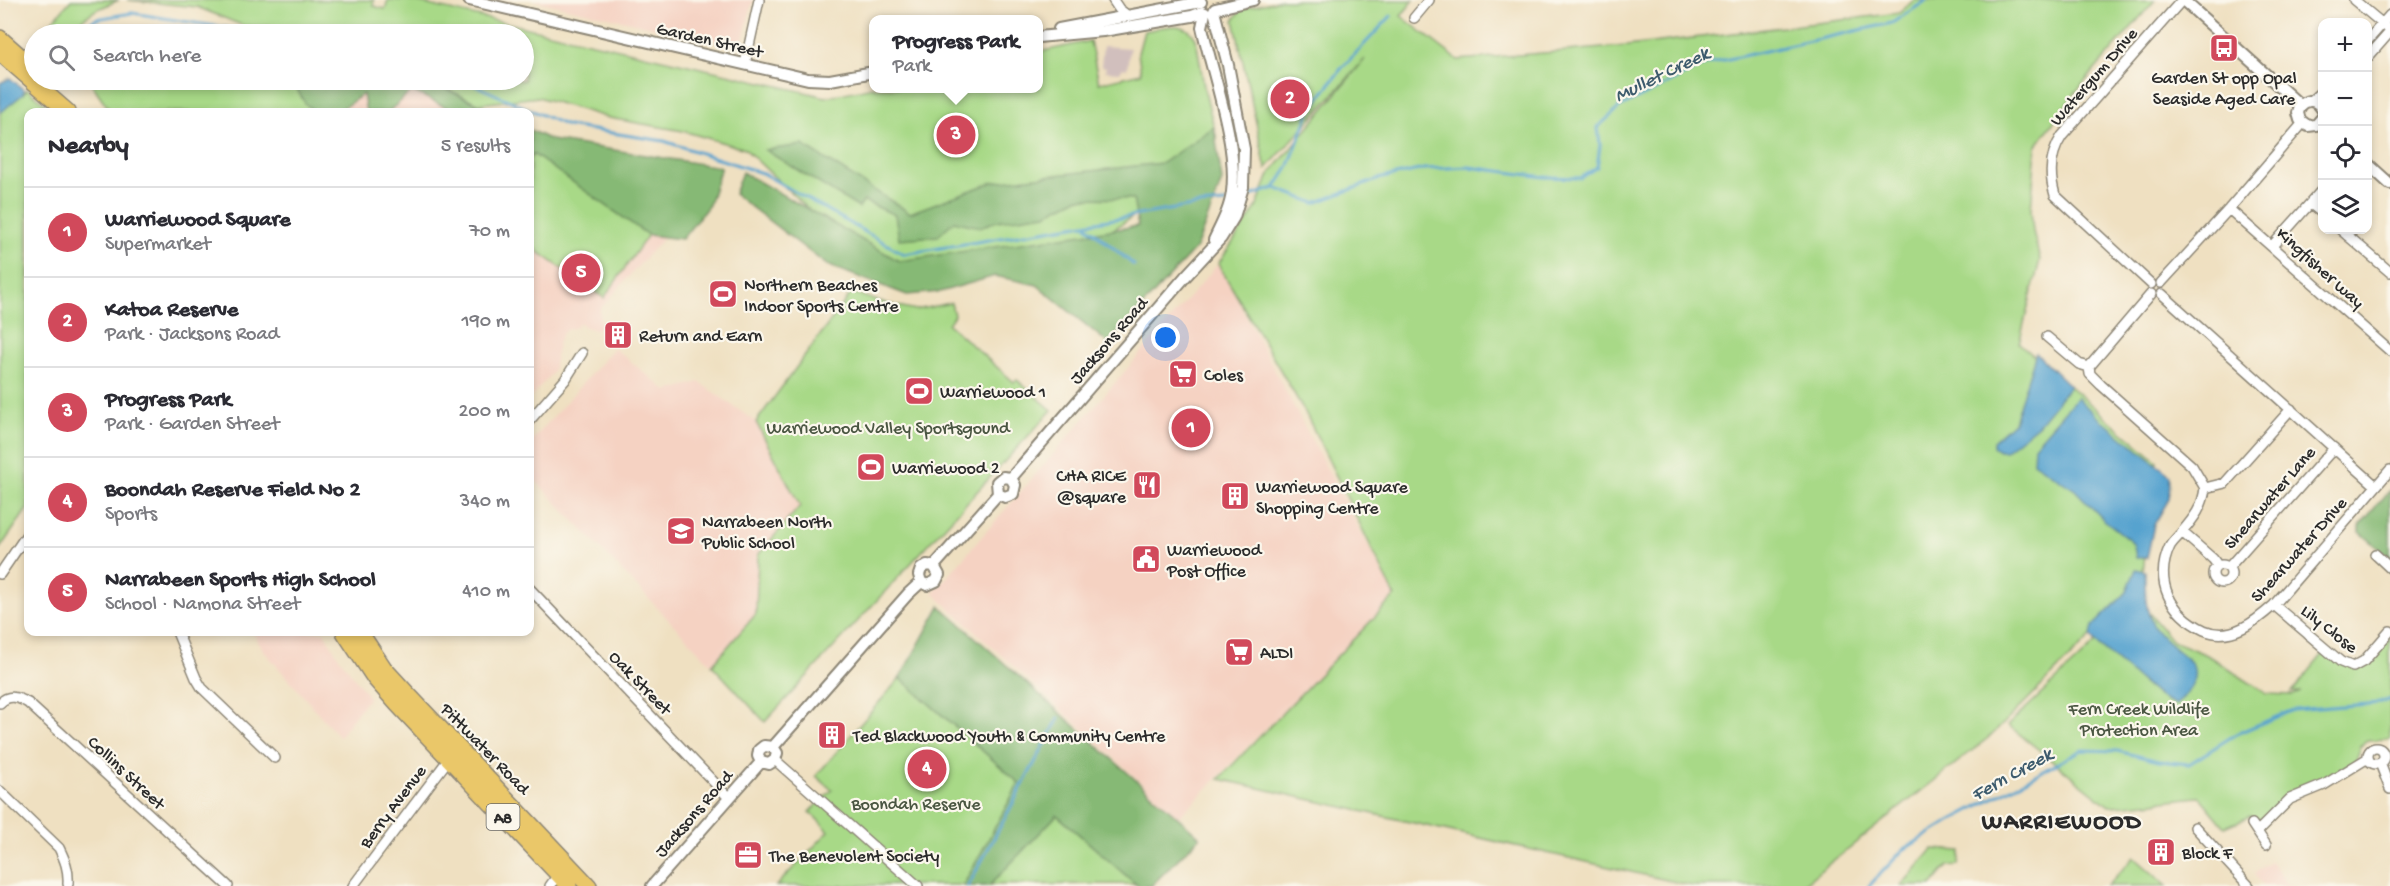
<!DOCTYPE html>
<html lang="en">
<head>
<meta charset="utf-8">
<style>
  body { margin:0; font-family:"Gochi Hand",sans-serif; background:#f2f2f3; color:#2b2b33 }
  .controls { position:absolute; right:18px; top:18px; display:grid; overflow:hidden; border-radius:12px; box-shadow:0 3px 9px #0003 }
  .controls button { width:54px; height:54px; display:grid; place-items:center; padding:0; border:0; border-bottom:2px solid #e1e1e2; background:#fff; color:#2b2b33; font:30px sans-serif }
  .you { position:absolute; left:1166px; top:338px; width:21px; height:21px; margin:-15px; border:4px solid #fff; border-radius:50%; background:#1a73e8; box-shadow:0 0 0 9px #1a73e833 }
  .badge { display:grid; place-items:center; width:39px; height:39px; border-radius:50%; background:#d1495b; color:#fff; font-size:20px; font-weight:700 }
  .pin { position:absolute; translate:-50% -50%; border:3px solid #fff; box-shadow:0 2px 6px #0006 }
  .popup { position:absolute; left:869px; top:15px; width:174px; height:78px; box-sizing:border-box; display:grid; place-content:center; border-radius:12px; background:#fff; filter:drop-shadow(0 2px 4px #0005); font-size:20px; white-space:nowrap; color:#7c7c81 }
  .popup b { font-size:22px; color:#2b2b33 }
  .popup::after { content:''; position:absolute; left:50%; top:100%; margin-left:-12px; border:12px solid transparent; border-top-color:#fff }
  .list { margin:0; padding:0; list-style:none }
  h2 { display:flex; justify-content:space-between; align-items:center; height:78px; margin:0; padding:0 24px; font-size:26px }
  h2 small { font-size:20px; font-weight:400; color:#7c7c81 }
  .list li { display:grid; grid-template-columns:39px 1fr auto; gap:18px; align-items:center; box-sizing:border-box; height:90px; padding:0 24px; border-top:2px solid #e1e1e2 }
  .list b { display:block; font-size:22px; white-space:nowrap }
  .list p { margin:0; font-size:20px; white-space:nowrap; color:#7c7c81 }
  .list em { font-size:20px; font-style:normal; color:#7c7c81 }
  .icon { flex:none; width:33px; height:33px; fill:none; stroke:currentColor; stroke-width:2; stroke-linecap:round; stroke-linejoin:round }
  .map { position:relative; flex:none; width:2390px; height:886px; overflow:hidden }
  .search { position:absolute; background:#fff; box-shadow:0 3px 9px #0003; left:24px; top:24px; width:510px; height:66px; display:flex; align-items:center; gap:15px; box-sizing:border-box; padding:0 21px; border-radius:33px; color:#7c7c81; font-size:22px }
  .panel { position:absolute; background:#fff; box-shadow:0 3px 9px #0003; left:24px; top:108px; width:510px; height:528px; border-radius:12px }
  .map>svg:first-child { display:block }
</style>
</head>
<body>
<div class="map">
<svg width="2390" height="886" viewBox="0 0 2390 886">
  <rect width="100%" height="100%" fill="#fbf7ec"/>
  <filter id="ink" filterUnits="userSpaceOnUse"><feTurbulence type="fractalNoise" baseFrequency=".0167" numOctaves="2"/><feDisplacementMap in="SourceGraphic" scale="12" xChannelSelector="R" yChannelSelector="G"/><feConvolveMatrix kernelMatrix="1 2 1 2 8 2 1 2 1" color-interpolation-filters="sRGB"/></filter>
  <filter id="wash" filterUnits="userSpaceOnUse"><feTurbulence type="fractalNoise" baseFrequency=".008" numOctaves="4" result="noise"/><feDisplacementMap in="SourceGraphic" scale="24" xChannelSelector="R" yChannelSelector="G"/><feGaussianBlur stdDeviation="1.35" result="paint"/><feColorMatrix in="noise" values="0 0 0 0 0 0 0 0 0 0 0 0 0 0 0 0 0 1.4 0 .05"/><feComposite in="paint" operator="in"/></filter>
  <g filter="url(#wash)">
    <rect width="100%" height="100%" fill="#efe0c1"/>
    <path fill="#f5d2c2" d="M532 0H753L741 47Z
      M358 87 415 93 454 112H334Z
      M530 149 700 190 664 237 600 309V328L594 330 583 326 582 323 577 324V327L566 330 562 334 558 343 553 372 530 399Z
      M1218 264 1395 596 1179 817 933 593Z
      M614 348 667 391 699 382 756 422 800 506 758 555 756 614 712 665 530 475V443Z
      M253 632H324L336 653 369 697 339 737 263 650Z
      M2271 861 2288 886H2263L2254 874Z"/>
    <path fill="#d1bfbd" d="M1103 46 1130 48 1127 69 1123 68 1120 72 1105 71 1106 67 1101 66Z"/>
    <path fill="#a8d987" stroke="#6a8259" stroke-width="1.5" d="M71 0H119L96 10 61 34H41Z
      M127 0H374L373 6 385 9 388 0H407L826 97 873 87 874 88H1038L1039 52 1090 41 1099 83 1141 73 1138 53 1144 31C1163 28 1185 18 1196 39L1205 92 1217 139 1146 208 1108 233 892 265 863 250 806 207 745 149 683 131 609 118 538 97 480 104 433 83 430 80H524V34H320L274 26H244L197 7Z
      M1281 0H1414L1401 16 1458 60 1627 46 1899 13 1914 0H2155L2076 92 2036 146 2031 210 2033 231 2040 260 2019 343 2157 461 2141 587 1993 734 1801 886H1693L1219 779 1395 596 1305 412 1218 264 1256 208 1269 175 1365 59 1266 169 1234 20 1241 9Z
      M89 80H312L358 87 334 112H111Z
      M28 89 54 112H28V508L0 548V113Z
      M533 154 648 235 604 298 530 246V159Z
      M852 292 880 302 916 310 951 303 954 315 948 324 1014 382 1017 380 1052 410 765 722 712 665 756 614 758 555 800 506 756 422Z
      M2140 602 2172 641 2207 655 2267 694 2293 695 2301 692H2292L2324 653 2358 669 2368 664 2390 637V739L2367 740 2361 747 2355 763 2326 779 2307 784 2293 791 2277 810 2262 819H2254L2250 816 2225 827 2200 797C2170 799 2140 805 2109 806L2008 725Z
      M900 678 1136 884 776 886 829 831 810 812 832 790 816 776Z
      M1933 849 1961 851 1959 865 1948 866 1931 886H1901Z
      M2134 857 2167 886H2107Z"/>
    <path fill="#86b974" stroke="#587250" stroke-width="1.5" d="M327 80H428L494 112H456L412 91 388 112H366L363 94C347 105 327 124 308 106 302 101 299 92 295 85L328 82Z
      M1214 127 1222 181 1196 248 1108 343 1037 285 995 276 940 292 907 295 827 265 734 194 742 172 899 261 1138 226 1133 199 1078 198 1046 214 997 221 980 227 954 221 938 236 899 239 895 215 864 201 859 208 765 150 803 145 910 213 993 182 1162 163Z
      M530 130 551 140 721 167 709 205 682 239 648 235 533 154 530 155Z
      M2390 490V558L2360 532V525Z
      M940 606 1200 837 1151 886H1138L1057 815 989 886H963L1019 783 900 678Z"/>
    <path fill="#57a3cf" stroke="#41677d" stroke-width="1.5" d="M10 78 24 90 23 94 0 113V83Z
      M2036 353 2070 386 2038 425 2005 451H1999L1993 447V441L2014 422Z
      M2077 397 2095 415 2170 475 2169 499 2154 525 2147 558H2136L2134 545 2130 540 2103 519 2075 490 2033 462 2034 446Z
      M2136 569 2145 571C2145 627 2151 628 2192 663 2200 681 2187 693 2176 705L2158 696 2099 646 2091 636 2093 626 2126 593Z"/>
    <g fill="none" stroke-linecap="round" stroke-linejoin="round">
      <path stroke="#57a3cf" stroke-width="3" d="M71 34 96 19 132 13 265 34
        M463 80 567 126 664 141 762 173 904 254 1198 205 1226 203
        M1275 188 1288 168 1310 110 1341 69 1391 16
        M1241 199 1275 188 1315 203 1382 178 1424 169 1469 167 1545 177 1580 178 1597 167 1600 145 1598 127 1619 108 1706 64 1892 23 1927 0
        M1087 226 1134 265
        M968 886 1059 718
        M1869 886 1903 850 1950 821 2082 750 2117 751 2159 761 2189 764 2236 734 2293 710 2380 703 2390 699"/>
    </g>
  </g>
  <g filter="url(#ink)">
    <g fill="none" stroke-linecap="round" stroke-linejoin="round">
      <g stroke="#8d8676" stroke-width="12">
        <path id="minor" d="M1113 0 1119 9 1128 16
          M2354 0 2390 30
          M1414 18 1429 0
          M2368 40 2390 15
          M2368 57 2390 32
          M745 64 759 0
          M2311 101 2322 91
          M2311 204 2322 213
          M2229 209 2390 351
          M2341 230 2390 272
          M2272 246 2322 190
          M2161 283 2229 209 2303 123
          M2151 284 2055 195C2049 175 2050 154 2062 136L2182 0
          M2162 294 2376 486
          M2047 337 2079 364 2089 367
          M2089 367 2090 374 2101 385 2192 466 2205 488C2203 507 2194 518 2182 532 2178 537 2173 541 2170 546 2153 582 2171 614 2204 630 2231 642 2256 621 2274 605L2390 470
          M2089 367 2151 294
          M530 420 565 380 582 353
          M2205 488 2225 483 2291 409
          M2182 532 2213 559 2218 566
          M2375 554 2390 568
          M2213 574a9 9 0 1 1 18 0a9 9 0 1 1-18 0Z
          M2229 567 2334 448
          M0 574 28 533
          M530 589 728 797
          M2274 605 2341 662 2353 667 2364 661 2390 631
          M177 632 196 678 202 688 275 758
          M0 703C9 694 18 697 28 703L228 886
          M2368 756a8 8 0 1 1 16 0a8 8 0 1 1-16 0Z
          M775 760 918 886
          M2380 763 2390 789
          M0 791 59 848C65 860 69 870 68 884
          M2252 824 2266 845
          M2195 827 2249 886
          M2258 831 2290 799 2324 785 2368 758
          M353 886 451 756
          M550 886 558 875"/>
      </g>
      <g stroke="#8d8676" stroke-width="14">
        <path id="tertiary" d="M469 0 808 79 830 80 874 72
          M2183 0 2301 106
          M1215 9 1253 0
          M1205 13 1202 27C1213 76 1238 143 1232 192 1230 209 1221 225 1214 240
          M1059 29 1201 2
          M1038 37 1103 31 1192 16 1203 12
          M2322 109C2315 97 2301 99 2298 113L2300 120 2308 126 2316 125 2322 118
          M2368 164 2390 184
          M1011 478 1185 277 1221 238 1234 217 1243 187 1244 149 1228 65 1214 11
          M998 494 1005 497 1013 494 1015 485 1011 478
          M998 494 997 482 1003 477 1011 478
          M934 566 998 494
          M921 582 927 585 936 581 939 575 934 566
          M921 582 919 575 921 569 927 565 934 566
          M773 747 908 594 921 582
          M761 762 769 764 775 760 777 753 773 747
          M761 762 758 756 759 750 764 746 773 747
          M652 886 761 762"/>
      </g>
      <g stroke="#8d8676" stroke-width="18">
        <path id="trunk" d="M0 38 34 68
          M0 53 68 112
          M344 632 375 679 397 704 569 886
          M360 632 384 668 407 693 589 886"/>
      </g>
      <use href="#minor" stroke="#fff" stroke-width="9"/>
      <use href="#tertiary" stroke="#fff" stroke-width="10"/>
      <use href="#trunk" stroke="#eac769" stroke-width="15"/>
    </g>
  </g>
  <defs>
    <g id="bus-square" transform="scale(1.5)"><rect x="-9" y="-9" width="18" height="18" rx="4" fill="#d1495b" stroke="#fbf7ec"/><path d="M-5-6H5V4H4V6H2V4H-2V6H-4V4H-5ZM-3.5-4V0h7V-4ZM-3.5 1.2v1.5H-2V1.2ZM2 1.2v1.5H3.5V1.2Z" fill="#fff"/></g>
    <g id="stadium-square" transform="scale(1.5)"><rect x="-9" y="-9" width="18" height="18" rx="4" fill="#d1495b" stroke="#fbf7ec"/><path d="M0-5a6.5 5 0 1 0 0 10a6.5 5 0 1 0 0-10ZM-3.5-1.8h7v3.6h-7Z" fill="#fff"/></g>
    <g id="building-square" transform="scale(1.5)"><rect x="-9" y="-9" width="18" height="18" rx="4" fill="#d1495b" stroke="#fbf7ec"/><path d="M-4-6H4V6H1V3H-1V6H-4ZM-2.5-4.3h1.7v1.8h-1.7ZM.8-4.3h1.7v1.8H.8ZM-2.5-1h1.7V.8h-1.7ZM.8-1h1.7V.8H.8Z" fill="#fff"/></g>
    <g id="supermarket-square" transform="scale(1.5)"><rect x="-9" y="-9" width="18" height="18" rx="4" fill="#d1495b" stroke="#fbf7ec"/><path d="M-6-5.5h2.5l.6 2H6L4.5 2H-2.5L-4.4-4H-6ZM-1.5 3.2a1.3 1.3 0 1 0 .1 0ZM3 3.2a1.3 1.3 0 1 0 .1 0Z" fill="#fff"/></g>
    <g id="restaurant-square" transform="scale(1.5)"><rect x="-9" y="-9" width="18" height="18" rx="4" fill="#d1495b" stroke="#fbf7ec"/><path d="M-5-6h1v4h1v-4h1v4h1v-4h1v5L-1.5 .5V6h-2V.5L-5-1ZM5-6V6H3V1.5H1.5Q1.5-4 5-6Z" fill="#fff"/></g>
    <g id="school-square" transform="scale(1.5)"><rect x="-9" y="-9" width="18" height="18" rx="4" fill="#d1495b" stroke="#fbf7ec"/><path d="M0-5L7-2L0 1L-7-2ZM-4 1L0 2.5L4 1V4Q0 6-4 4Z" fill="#fff"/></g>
    <g id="civic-square" transform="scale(1.5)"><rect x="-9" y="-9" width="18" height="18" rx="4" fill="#d1495b" stroke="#fbf7ec"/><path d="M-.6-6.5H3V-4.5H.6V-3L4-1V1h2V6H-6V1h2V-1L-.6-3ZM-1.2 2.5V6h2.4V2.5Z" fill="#fff"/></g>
    <g id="office-square" transform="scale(1.5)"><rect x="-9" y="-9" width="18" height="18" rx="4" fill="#d1495b" stroke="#fbf7ec"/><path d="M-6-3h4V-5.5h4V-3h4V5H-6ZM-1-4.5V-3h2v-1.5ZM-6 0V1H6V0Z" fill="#fff"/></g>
  </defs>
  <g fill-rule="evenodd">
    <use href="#bus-square" x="2224" y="48"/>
    <use href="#stadium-square" x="723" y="294"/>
    <use href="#building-square" x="618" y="335"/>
    <use href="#supermarket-square" x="1183" y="374"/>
    <use href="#stadium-square" x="919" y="391"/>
    <use href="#stadium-square" x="871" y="467"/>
    <use href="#restaurant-square" x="1147" y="485"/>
    <use href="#building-square" x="1235" y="496"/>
    <use href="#school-square" x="681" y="531"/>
    <use href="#civic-square" x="1146" y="559"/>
    <use href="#supermarket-square" x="1239" y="652"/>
    <use href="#building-square" x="832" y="735"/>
    <use href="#building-square" x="2161" y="852"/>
    <use href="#office-square" x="748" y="855"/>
  </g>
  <g text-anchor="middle" stroke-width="4.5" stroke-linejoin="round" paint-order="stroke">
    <rect fill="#fbf7ec" stroke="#696865" stroke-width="1.5" x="486.5" y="804" width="33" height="26" rx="4.5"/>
    <g font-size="16" font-weight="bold" fill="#2b2b2b">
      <text x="503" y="823">A8</text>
    </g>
    <g font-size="18" fill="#2b2b2b" stroke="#fbf7ec">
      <text transform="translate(710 39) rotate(13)" y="6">Garden Street</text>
      <text transform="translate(2093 76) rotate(-49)" y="6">Watergum Drive</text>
      <text transform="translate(2321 267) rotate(42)" y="6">Kingfisher way</text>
      <text transform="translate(1108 340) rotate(-49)" y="6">Jacksons Road</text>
      <text transform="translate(2269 497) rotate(-49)" y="6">Shearwater Lane</text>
      <text transform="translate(2298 549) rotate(-48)" y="6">Shearwater Drive</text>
      <text transform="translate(2330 628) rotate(38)" y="6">Lily Close</text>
      <text transform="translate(641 682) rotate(46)" y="6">Oak Street</text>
      <text transform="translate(486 748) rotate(46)" y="6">Pittwater Road</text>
      <text transform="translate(127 772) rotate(43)" y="6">Collins Street</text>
      <text transform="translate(392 806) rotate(-53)" y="6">Berry Avenue</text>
      <text transform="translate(693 813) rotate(-49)" y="6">Jacksons Road</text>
    </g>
    <g font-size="18" fill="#2b2b2b" stroke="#fbf7ec" text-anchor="start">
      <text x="2224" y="83" text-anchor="middle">Garden St opp Opal<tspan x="2224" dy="21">Seaside Aged Care</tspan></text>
      <text x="744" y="290">Northern Beaches<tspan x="744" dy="21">Indoor Sports Centre</tspan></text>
      <text x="639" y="341">Return and Earn</text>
      <text x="1204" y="380">Coles</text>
      <text x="940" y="397">Warriewood 1</text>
      <text x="892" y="473">Warriewood 2</text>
      <text x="1126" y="481" text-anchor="end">CHA RICE<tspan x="1126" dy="21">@square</tspan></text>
      <text x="1256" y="492">Warriewood Square<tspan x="1256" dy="21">Shopping Centre</tspan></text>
      <text x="702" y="527">Narrabeen North<tspan x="702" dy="21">Public School</tspan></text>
      <text x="1167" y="555">Warriewood<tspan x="1167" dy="21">Post Office</tspan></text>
      <text x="1260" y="658">ALDI</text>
      <text x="853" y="741">Ted Blackwood Youth &amp; Community Centre</text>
      <text x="2182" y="858">Block F</text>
      <text x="769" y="861">The Benevolent Society</text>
    </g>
    <g font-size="18" fill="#4a5642" stroke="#fbf7ec">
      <text x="888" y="433">Warriewood Valley Sportsgound</text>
      <text x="2139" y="714">Fern Creek Wildlife<tspan x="2139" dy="21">Protection Area</tspan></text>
      <text x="916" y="809">Boondah Reserve</text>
    </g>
    <g font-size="20" font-style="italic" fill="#3d5b6d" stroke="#fbf7ec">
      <text transform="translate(1661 73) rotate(-26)" y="7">Mullet Creek</text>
      <text transform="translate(2011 773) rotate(-29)" y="7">Fern Creek</text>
    </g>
    <g font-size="24" font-weight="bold" letter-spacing="1.5" fill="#2b2b2b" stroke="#fbf7ec">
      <text x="2062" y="828">WARRIEWOOD</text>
    </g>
  </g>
</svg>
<div class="controls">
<button>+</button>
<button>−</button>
<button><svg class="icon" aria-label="locate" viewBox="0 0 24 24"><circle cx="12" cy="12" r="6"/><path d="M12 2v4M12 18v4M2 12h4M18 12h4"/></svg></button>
<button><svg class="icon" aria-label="layers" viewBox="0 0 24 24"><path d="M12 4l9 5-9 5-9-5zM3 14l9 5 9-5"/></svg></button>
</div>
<div class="you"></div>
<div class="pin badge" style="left:1191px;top:428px">1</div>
<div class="pin badge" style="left:1290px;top:99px">2</div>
<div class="pin badge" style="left:956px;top:135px">3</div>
<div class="popup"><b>Progress Park</b>Park</div>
<div class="pin badge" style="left:927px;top:769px">4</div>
<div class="pin badge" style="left:581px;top:273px">5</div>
<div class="search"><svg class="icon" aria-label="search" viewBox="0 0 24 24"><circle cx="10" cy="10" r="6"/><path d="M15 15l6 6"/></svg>Search here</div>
<section class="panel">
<h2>Nearby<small>5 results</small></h2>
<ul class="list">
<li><span class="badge">1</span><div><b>Warriewood Square</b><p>Supermarket</p></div><em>70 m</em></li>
<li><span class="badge">2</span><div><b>Katoa Reserve</b><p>Park · Jacksons Road</p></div><em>190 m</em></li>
<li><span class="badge">3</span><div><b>Progress Park</b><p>Park · Garden Street</p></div><em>200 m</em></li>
<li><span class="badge">4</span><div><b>Boondah Reserve Field No 2</b><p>Sports</p></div><em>340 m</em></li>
<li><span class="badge">5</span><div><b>Narrabeen Sports High School</b><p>School · Namona Street</p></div><em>410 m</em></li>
</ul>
</section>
</div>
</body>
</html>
